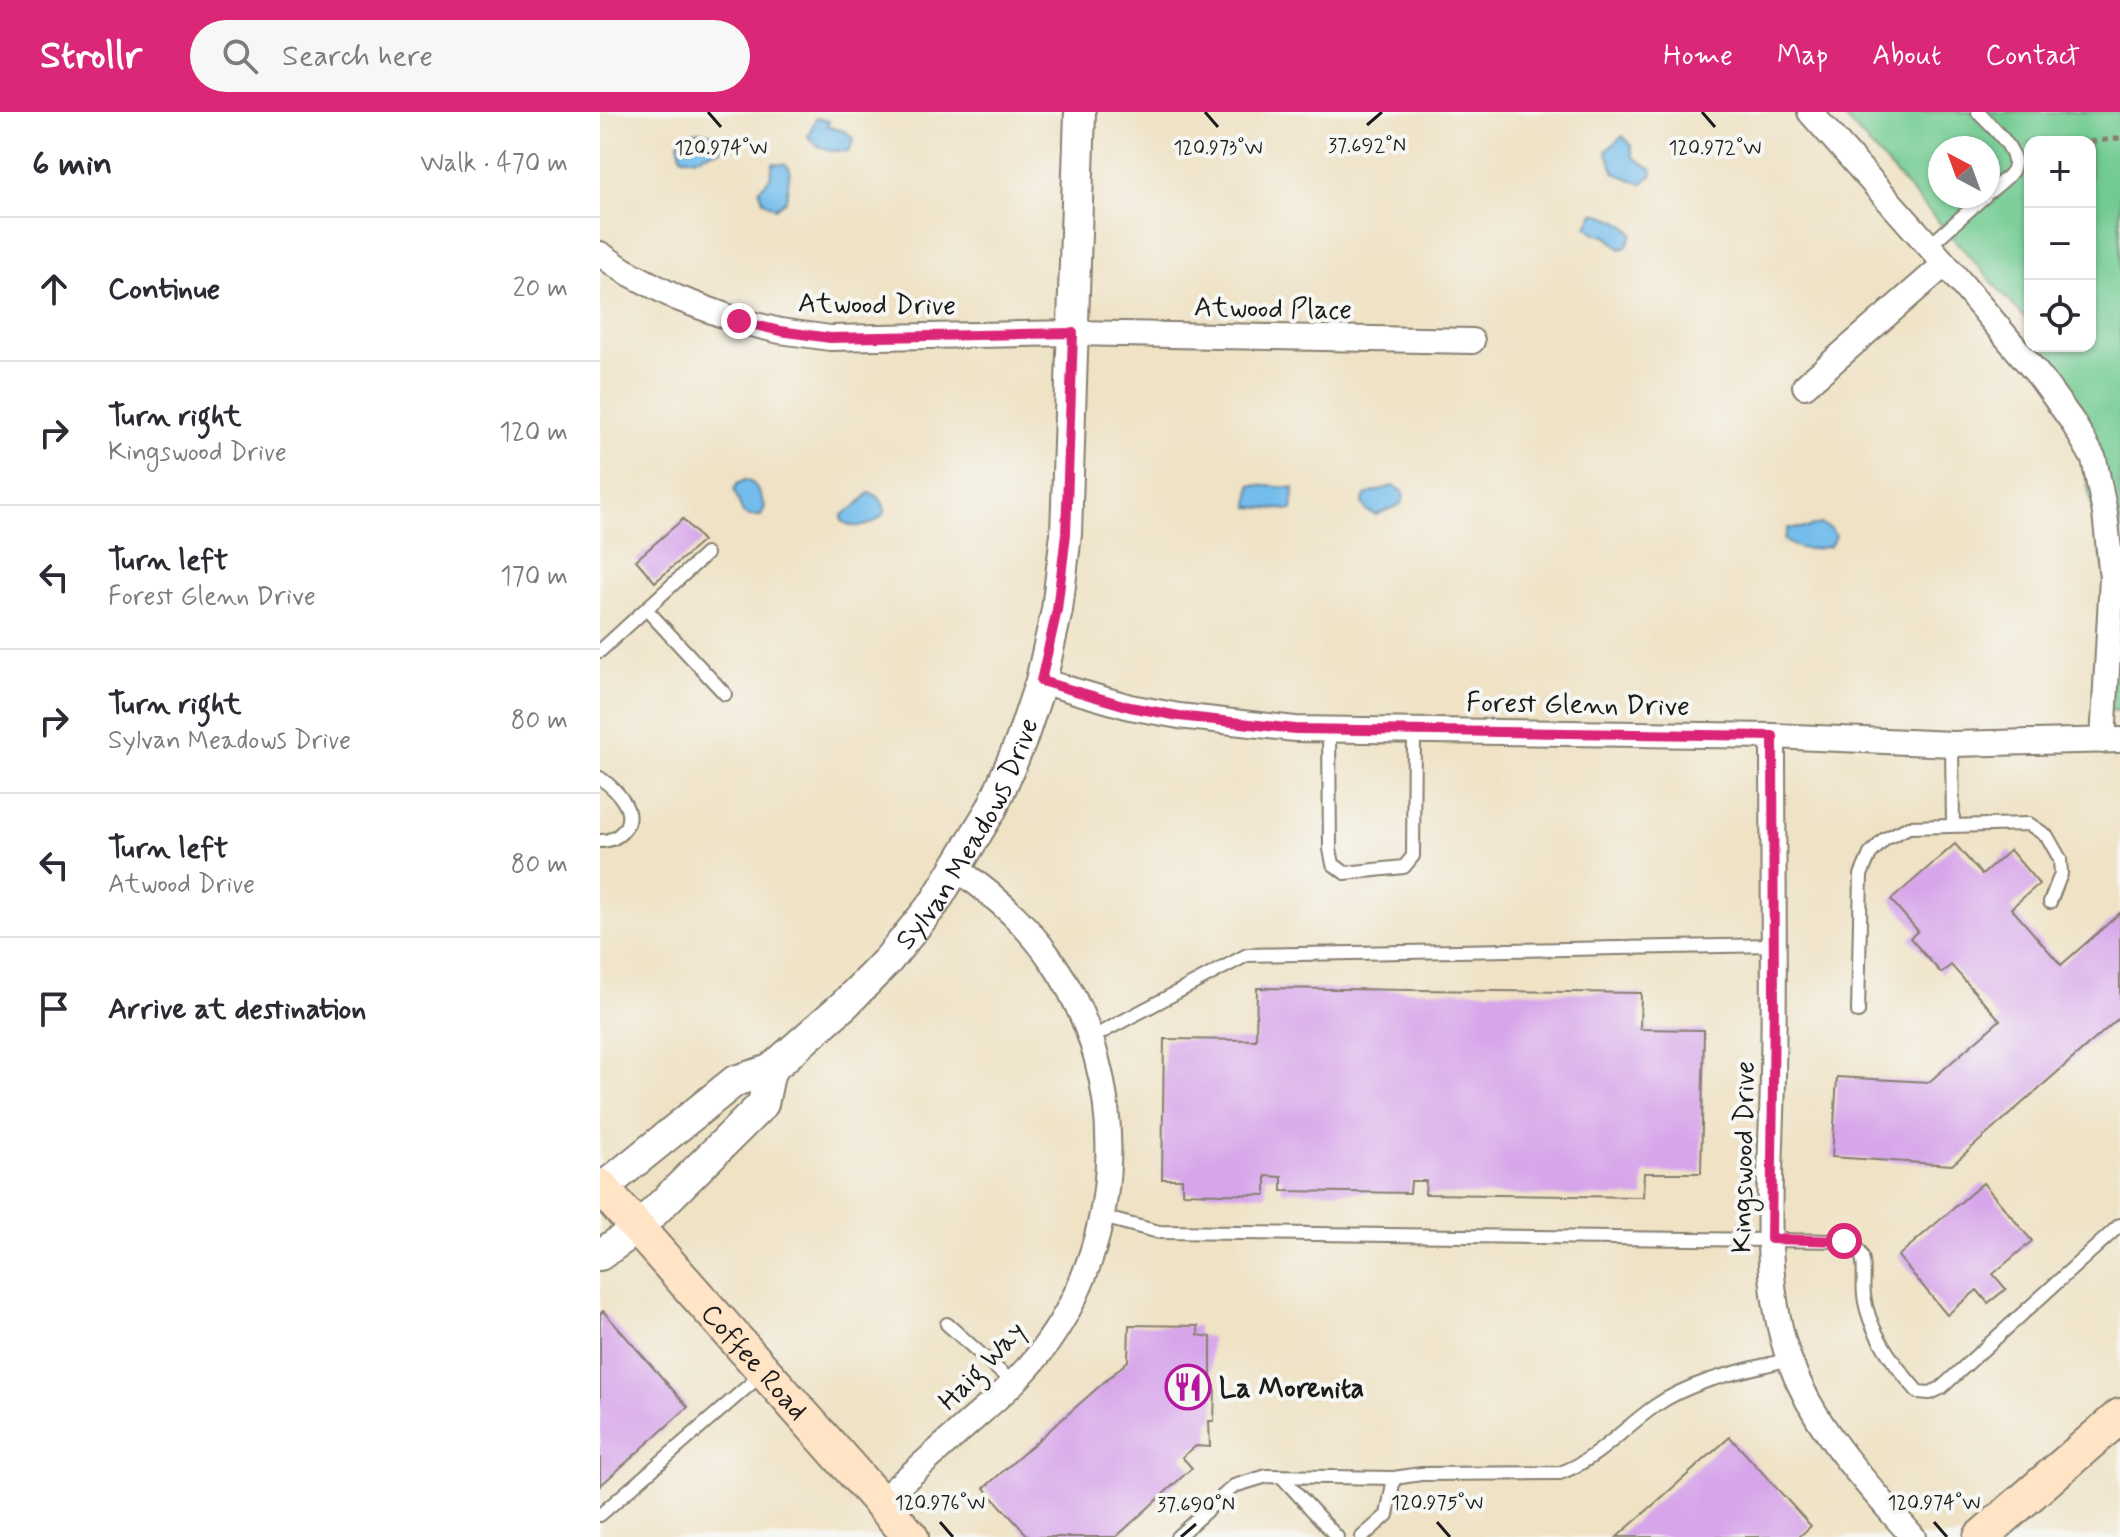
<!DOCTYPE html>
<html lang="en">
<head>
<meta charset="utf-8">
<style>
  body { margin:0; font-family:Mynerve,sans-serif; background:#f7f7f7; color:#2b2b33 }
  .controls { position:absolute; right:24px; top:24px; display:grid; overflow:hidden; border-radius:16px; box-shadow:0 2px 6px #0004 }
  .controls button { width:72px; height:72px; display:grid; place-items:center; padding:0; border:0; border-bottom:2px solid #e1e1e2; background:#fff; color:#2b2b33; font:40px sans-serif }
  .compass { position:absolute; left:1328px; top:24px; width:72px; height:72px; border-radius:50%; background:#fff; box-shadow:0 2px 6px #0004; rotate:319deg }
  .stop { position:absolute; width:24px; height:24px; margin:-18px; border:6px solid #db2777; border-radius:50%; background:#fff }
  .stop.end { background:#db2777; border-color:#fff; box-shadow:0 2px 8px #0008 }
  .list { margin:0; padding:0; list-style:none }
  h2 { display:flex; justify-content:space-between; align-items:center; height:104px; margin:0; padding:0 32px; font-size:34px }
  h2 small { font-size:26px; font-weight:400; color:#7c7c81 }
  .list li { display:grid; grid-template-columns:52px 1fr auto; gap:24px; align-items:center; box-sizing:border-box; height:144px; padding:0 32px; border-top:2px solid #e1e1e2 }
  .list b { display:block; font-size:30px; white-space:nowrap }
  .list p { margin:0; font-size:26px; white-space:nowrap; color:#7c7c81 }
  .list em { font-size:26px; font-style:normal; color:#7c7c81 }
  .icon { flex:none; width:44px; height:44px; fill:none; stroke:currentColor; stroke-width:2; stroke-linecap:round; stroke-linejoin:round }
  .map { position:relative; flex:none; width:1520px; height:1425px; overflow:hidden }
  header { display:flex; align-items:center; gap:48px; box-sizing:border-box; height:112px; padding:0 40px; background:#db2777; color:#fff }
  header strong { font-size:38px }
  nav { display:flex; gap:44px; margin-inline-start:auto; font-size:28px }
  .search { width:560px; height:72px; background:#f7f7f7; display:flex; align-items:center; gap:20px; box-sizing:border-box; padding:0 28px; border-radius:44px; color:#7c7c81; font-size:30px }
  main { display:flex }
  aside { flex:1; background:#fff }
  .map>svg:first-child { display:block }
</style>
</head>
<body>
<header>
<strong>Strollr</strong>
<div class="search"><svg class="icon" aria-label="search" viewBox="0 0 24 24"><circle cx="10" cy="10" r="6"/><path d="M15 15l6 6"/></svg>Search here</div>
<nav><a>Home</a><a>Map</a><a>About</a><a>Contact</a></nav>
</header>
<main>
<aside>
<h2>6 min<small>Walk · 470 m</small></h2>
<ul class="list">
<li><svg class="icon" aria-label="ahead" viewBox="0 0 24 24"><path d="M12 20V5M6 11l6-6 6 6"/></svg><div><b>Continue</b></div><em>20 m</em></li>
<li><svg class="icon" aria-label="right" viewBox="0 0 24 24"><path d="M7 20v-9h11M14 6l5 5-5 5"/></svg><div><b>Turn right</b><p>Kingswood Drive</p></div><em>120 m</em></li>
<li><svg class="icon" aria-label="left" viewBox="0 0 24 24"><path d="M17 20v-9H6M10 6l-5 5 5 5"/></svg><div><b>Turn left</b><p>Forest Glenn Drive</p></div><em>170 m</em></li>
<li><svg class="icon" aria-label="right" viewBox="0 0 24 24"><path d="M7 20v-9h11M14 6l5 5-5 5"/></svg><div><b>Turn right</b><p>Sylvan Meadows Drive</p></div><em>80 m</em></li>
<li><svg class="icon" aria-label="left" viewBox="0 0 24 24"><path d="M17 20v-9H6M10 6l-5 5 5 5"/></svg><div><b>Turn left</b><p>Atwood Drive</p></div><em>80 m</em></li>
<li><svg class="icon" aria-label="arrive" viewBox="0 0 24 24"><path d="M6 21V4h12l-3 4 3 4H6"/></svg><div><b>Arrive at destination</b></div></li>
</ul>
</aside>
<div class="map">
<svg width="1520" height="1425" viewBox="0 0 1520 1425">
  <rect width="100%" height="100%" fill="#f6f6f2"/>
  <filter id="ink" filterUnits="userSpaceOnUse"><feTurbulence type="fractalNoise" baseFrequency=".0125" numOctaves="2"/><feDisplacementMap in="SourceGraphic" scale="16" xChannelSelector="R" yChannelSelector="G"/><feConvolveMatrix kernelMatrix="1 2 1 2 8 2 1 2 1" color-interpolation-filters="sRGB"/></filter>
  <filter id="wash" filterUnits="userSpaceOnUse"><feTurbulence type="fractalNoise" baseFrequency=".006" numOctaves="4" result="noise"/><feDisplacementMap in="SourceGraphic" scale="32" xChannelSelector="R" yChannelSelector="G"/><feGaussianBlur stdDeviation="1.8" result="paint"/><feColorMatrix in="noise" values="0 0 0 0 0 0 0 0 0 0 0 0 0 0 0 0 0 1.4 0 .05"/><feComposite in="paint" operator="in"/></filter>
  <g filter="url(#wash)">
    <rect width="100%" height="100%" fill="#efe2c5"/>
    <path fill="#70ca91" stroke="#467356" stroke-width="2" fill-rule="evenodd" d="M1240 0H1520V599L1500 598 1513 502 1471 289 1442 234H1490V30H1430V212ZM1340 36H1388V84H1340Z"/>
    <path fill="#73bdec" stroke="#486c84" stroke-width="2" d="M216 6 229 9 228 14 246 20 254 27 249 39C231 40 221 39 208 25Z
      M99 19 120 24 124 33 120 39C106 38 95 51 81 44L78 30 88 21Z
      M1023 24 1031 33 1033 45 1052 57V62L1042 72 1015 61 1006 39Z
      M173 51 186 52 190 57 186 88 175 96 163 88 159 77 170 66Z
      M994 101C1009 104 1024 109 1033 122L1026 135 1020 137 1008 125 995 121 987 115Z
      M145 368C157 370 161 384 165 395L161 404H148L143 401 134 378 137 372Z
      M651 373 694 376 692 398 649 395Z
      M792 374 802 379 804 384 801 392 776 403 767 399 762 391 765 383Z
      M269 381C279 382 284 391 285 400 275 414 256 419 242 409V403L256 394Z
      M1220 412 1230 416 1236 424 1230 434C1212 438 1200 440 1184 428L1188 416H1207Z"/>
    <g id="blocks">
      <path fill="#d7a5ea" d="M83 407 103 429 55 470 36 448Z
        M1355 732 1382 763 1410 738 1439 772 1411 796 1461 853 1520 801V905L1352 1053 1232 1045 1237 965 1329 970 1400 908 1351 853 1341 861 1310 826 1318 819 1291 788Z
        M657 876 1041 881 1040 917 1104 918 1101 1061H1044L1043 1085 825 1082 826 1069H811L810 1081 682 1079V1065L666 1064V1083L582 1081V1067H562L564 927 656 928Z
        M1383 1071 1432 1129 1393 1162 1406 1177 1388 1191 1377 1178 1347 1203 1298 1144Z
        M3 1199 88 1295 0 1374V1202Z
        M529 1213 598 1214V1223L611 1225V1274H615L614 1309H609L610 1335 596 1334 582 1345 592 1356 516 1425H429L384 1376 528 1249Z
        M1130 1325 1211 1414 1199 1425H1017Z"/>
    </g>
  </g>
  <g filter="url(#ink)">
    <use href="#blocks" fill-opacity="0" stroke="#867f70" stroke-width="2"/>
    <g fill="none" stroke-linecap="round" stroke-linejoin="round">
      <g stroke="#867f70" stroke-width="16">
        <path id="service" d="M1378 0C1389 13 1423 39 1412 59 1407 67 1395 75 1388 81
          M1329 134 1385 84
          M46 497 125 582
          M0 539 106 442
          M729 618 730 737 733 752 745 761 804 755 813 744 814 619
          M1352 632 1353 714
          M0 666C16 677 39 700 23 719 17 726 9 729 0 729
          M1258 900 1261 763 1270 742 1285 727 1309 715 1429 712 1447 724 1460 747 1461 762 1450 790
          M491 926 647 843 1174 833
          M502 1105 559 1120 1244 1129C1249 1132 1256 1134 1259 1139 1267 1150 1262 1170 1264 1183 1268 1219 1295 1254 1318 1280L1330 1281 1341 1276 1520 1113
          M347 1212 413 1271
          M681 1364 737 1425
          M0 1403 162 1262
          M577 1425 634 1374 667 1364 794 1366 821 1362 960 1361C997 1348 1023 1316 1055 1294 1094 1267 1145 1259 1189 1247
          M762 1425 787 1403 794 1366"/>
      </g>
      <g stroke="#867f70" stroke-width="28">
        <path id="minor" d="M1210 0 1345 152 1440 265 1472 309 1494 347 1505 401 1512 466 1503 629
          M0 142 25 159 77 186 139 209 180 219 230 226 473 221 872 229
          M1205 274 1345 152
          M441 569 530 595 579 604 695 617 1173 624 1352 632 1520 628
          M1173 624C1173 737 1175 850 1173 964 1172 1053 1159 1162 1189 1247 1215 1319 1264 1368 1313 1425
          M280 1390C310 1363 341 1336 371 1309 395 1288 420 1267 440 1241 526 1129 532 966 452 849 427 812 393 782 357 757"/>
      </g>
      <g stroke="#867f70" stroke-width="34">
        <g id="tertiary">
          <path id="s1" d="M0 1078 135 969 170 958 245 892 288 848 335 790 392 696 421 629 441 569 457 498 466 422 480 0"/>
          <path d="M0 1143 38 1116 163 992 170 958"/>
        </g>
      </g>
      <g stroke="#867f70" stroke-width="38">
        <g id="secondary">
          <path id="s2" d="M0 1074 311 1425"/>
          <path d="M1381 1425 1520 1304"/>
        </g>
      </g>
      <path stroke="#867f70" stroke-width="5" stroke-dasharray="6 6" stroke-linecap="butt" d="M1490 30 1520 26"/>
      <use href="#service" stroke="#fff" stroke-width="12"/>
      <use href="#minor" stroke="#fff" stroke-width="24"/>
      <use href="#tertiary" stroke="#fff" stroke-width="30"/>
      <use href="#secondary" stroke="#ffe4c6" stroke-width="34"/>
    </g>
  </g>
  <g fill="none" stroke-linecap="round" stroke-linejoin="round" filter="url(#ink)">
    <path stroke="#db2777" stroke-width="10" d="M139 209 180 219 230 226 473 221 466 422 457 498 441 569 530 595 579 604 695 617 1173 624 1174 894 1171 1127 1244 1129"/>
  </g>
  <path fill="none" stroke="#1c1c1c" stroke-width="3" d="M108 0 121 15M605 0 618 15M1102 0 1115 15M767 13 782 0M340 1410 353 1425M837 1410 850 1425M1334 1410 1347 1425M581 1425 596 1412"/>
  <defs>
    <g id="restaurant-ring" transform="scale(2.3)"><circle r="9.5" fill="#f6f6f2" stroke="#b5179e" stroke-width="1.5"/><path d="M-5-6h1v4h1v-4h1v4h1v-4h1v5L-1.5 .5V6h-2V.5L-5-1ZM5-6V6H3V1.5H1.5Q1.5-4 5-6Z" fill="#b5179e"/></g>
  </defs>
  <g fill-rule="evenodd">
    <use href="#restaurant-ring" x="588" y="1275"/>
  </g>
  <g text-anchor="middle" stroke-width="8" stroke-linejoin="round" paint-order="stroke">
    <g font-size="28" fill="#1c1c1c" stroke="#f6f6f2">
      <text transform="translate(277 191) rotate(1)" y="10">Atwood Drive</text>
      <text transform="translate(673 195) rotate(1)" y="10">Atwood Place</text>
      <text transform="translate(978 591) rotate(1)" y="10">Forest Glenn Drive</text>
      <text dy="10" stroke="none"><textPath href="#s1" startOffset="522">Sylvan Meadows Drive</textPath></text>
      <text transform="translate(1142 1045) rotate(-89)" y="10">Kingswood Drive</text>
      <text dy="10" stroke="none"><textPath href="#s2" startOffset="234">Coffee Road</textPath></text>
      <text transform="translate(381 1253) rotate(-46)" y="10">Haig Way</text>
    </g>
    <g font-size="28" font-weight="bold" fill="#1c1c1c" stroke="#f6f6f2" text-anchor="start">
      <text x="619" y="1285">La Morenita</text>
    </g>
  </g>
  <g font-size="20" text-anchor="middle" fill="#1c1c1c" stroke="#f6f6f2" stroke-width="8" stroke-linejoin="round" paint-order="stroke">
    <text x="767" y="40">37.692°N</text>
    <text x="121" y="42">120.974°W</text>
    <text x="618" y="42">120.973°W</text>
    <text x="1115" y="42">120.972°W</text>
    <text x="340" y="1397">120.976°W</text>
    <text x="837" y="1397">120.975°W</text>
    <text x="1334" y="1397">120.974°W</text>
    <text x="596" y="1399">37.690°N</text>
  </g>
</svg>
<div class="controls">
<button>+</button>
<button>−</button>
<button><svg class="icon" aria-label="locate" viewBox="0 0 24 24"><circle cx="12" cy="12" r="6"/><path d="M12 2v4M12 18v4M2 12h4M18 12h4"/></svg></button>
</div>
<svg class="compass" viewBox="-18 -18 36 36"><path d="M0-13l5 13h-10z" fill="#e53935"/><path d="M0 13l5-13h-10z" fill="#7c7c81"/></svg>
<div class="stop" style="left:1244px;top:1129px"></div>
<div class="stop end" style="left:139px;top:209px"></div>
</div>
</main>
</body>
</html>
